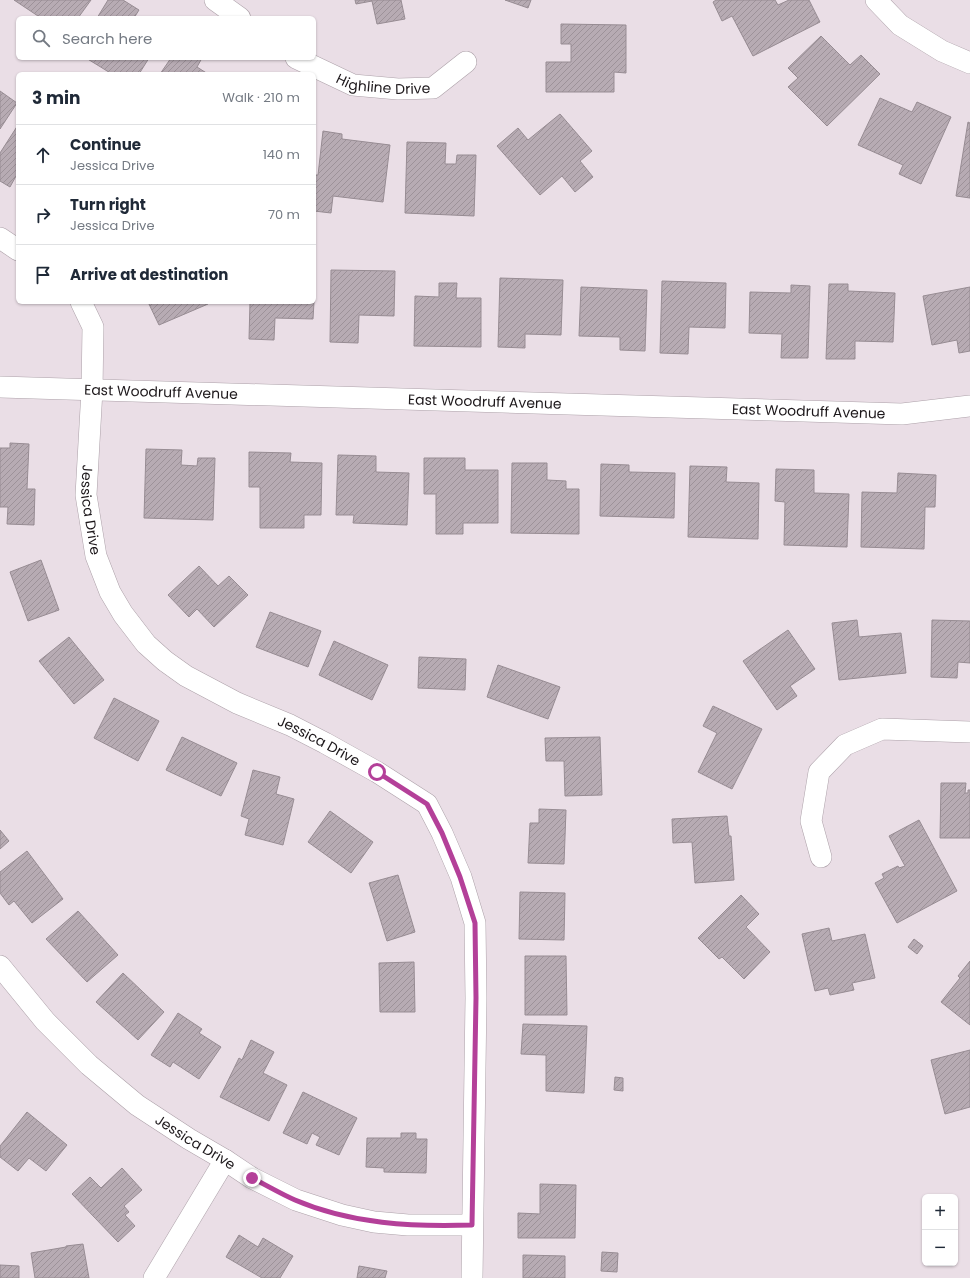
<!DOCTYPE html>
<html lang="en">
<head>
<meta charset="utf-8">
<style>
  body { margin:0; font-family:Poppins,sans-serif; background:#f6f6f7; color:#1f2937 }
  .controls { position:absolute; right:12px; bottom:12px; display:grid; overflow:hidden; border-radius:6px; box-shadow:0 1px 3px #0004 }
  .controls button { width:36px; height:36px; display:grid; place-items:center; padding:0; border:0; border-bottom:1px solid #e0e1e3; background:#fff; color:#1f2937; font:20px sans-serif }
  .stop { position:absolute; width:12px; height:12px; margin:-9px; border:3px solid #b44099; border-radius:50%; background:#fff }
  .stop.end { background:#b44099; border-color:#fff; box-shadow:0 1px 4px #0008 }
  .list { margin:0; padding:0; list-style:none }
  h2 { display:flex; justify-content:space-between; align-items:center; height:52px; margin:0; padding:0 16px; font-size:17px }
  h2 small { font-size:13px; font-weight:400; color:#747a83 }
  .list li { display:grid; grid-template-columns:26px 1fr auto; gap:12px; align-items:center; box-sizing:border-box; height:60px; padding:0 16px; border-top:1px solid #e0e1e3 }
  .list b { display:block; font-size:15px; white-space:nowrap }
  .list p { margin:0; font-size:13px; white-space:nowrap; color:#747a83 }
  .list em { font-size:13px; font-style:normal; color:#747a83 }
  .icon { flex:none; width:22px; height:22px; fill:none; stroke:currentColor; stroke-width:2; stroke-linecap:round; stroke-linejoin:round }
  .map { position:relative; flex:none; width:970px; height:1278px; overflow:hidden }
  .search { position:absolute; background:#fff; box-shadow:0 1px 3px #0004; left:16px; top:16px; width:300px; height:44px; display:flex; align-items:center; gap:10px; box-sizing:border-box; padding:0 14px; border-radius:6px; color:#747a83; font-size:15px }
  .panel { position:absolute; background:#fff; box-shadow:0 1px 3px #0004; left:16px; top:72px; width:300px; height:232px; border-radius:6px }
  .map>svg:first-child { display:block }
</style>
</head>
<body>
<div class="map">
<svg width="970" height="1278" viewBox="0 0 970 1278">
  <defs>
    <pattern id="building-hatch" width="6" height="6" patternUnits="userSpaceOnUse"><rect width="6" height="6" fill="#b7abb3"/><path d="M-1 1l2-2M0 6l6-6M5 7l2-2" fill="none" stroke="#9d9299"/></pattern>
  </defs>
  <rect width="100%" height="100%" fill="#eadee6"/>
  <path fill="url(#building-hatch)" stroke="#978c93" d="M14 0H91L78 18H41Z
    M108 0H123L139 10 134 18H97Z
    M355 0H401L405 19 377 24 372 1 356 4Z
    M505 0H531L528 8Z
    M716 0H775L778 5 789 0H809L820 22 753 56 732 16 722 21 713 2Z
    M561 24 626 25V73L614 72V92H546V62H571V44H561Z
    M821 36 850 65 861 55 880 74 827 126 788 87 798 78 788 68Z
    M86 58H149L139 74H112Z
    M171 58H202L197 67 208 74H160Z
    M0 91 17 103 0 129Z
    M880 98 912 112 917 102 951 117 921 184 899 174 903 165 858 145Z
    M560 114 592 151 580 161 593 177 575 192 562 176 540 195 497 146 518 128 528 140Z
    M968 122 970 123V198L956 196Z
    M18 125V177L16 176 10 187 0 181V153Z
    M323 131 342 134V139L390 145 383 202 333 196 331 213 314 211V175H318Z
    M407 142 446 143 445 164H456L457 155H476L474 216 405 213Z
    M331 270 395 271 394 316 359 315 358 343 330 342Z
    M500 278 563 280 561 335 525 334V348L498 347Z
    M662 281 726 283 725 328 689 327 688 354 660 353Z
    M439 283H457L456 298H481V347L414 346 415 296 439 297Z
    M829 284H848V291L895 293 893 342 855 341V359H826Z
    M791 285 810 286 808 358H781L782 334 749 333 750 292 791 293Z
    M581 287 647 290 645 351 620 350V337L579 336Z
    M970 287V351L959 353 957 340 932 345 923 296Z
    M148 302H207L208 304 159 325Z
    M250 302H314L313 319 275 318 274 340 249 339Z
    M10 443 29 444 27 489H35L34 525 7 524 8 507H0V448H10Z
    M146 449 182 450 181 465 197 466 198 458H215L213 520 144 518Z
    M249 452 291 453 290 462 322 463 321 515H304V528H260V487H249Z
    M338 455 376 456V472L409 473 407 525 353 523 354 515H336Z
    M424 458H465V470H498V523H463V534H436V494H424Z
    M512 463H547V480L566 481V489H579V534L511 533Z
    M601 464 629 465V472L675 473 674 518 600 516Z
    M690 466 727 467 726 482 759 483 758 539 688 537Z
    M776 469 814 470V493L849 494 847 547 784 545 785 502 775 501Z
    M898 473 936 475 935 507H925L924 549 861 547 862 492 897 493Z
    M41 560 59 610 28 621 10 572Z
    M199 566 218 586 229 576 248 595 214 627 197 609 189 617 168 595Z
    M270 612 321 631 308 667 256 647Z
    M857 620 859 637 901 633 906 673 839 680 832 623Z
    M932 620 970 621V663L958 662 957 678 931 677Z
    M788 630 815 669 790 686 797 696 777 710 743 661Z
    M69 637 104 680 74 704 39 661Z
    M334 641 388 665 372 700 319 675Z
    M419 657 466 659 465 690 418 688Z
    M498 665 560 687 548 719 487 697Z
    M114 698 159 721 138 761 94 738Z
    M713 706 762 729 732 789 698 772 717 733 703 726Z
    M182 737 237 763 221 796 166 770Z
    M600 737 602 795 565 796 564 761H546L545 738Z
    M253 770 280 777 276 794 294 799 283 845 245 835 249 819 241 816Z
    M941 783H966L965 793H968V790H970V838H940Z
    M539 809 566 810 564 864 528 863 530 823H539Z
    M330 811 373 842 351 873 308 842Z
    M727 816 729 836H731L734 880 695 883 692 842 673 843 672 819Z
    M919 820 957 891 897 923 875 883 884 878 882 874 898 866 899 868 905 866 889 836Z
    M0 830 9 841 0 849Z
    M27 851 63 899 32 923 14 901 9 905 0 893V872Z
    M398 875 415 932 387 941 369 883Z
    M520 892 565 893 564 940 519 939Z
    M741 895 759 914 746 927 770 952 744 979 722 957 719 959 698 938Z
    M78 911 118 955 87 982 46 939Z
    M829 928 832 941 865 934 875 978 852 983 854 990 830 995 828 988 815 991 802 934Z
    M914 939 923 946 917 954 908 947Z
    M525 956H566L567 1015H525Z
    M970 961V1025L941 1002 960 978 958 976Z
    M414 962 415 1012H380L379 963Z
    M123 973 164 1012 138 1040 96 1002Z
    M178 1013 202 1029 199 1033 221 1047 199 1079 173 1062 170 1067 151 1055Z
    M523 1024 587 1026 584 1093 546 1091V1055L521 1054Z
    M251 1040 274 1052 263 1073 287 1085 269 1121 220 1097 239 1058 242 1060Z
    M970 1050V1107L945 1114 931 1060Z
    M615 1077 623 1078V1091L614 1090Z
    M303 1092 357 1118 339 1155 316 1145 320 1137 312 1133 307 1144 283 1133Z
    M27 1112 67 1145 46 1171 29 1158 18 1171 0 1157V1146Z
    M401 1133H416V1139H427L426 1173 384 1172V1168L366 1167 367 1138H401Z
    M122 1168 142 1190 124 1206 129 1212 125 1215 135 1226 118 1242 72 1194 90 1177 101 1188Z
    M540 1184 576 1185 575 1238H518V1213L540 1214Z
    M239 1235 258 1247 263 1238 293 1256 280 1278H262L226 1257Z
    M83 1244 89 1278H35L31 1253 66 1247V1246Z
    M602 1252 618 1253 617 1272 601 1271Z
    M523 1255 565 1256V1278H523Z
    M0 1265 19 1266V1278H0Z
    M359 1266 387 1271 385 1278H357Z"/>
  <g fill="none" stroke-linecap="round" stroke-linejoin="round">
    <g stroke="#ada1a9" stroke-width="22">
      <g id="street">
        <path d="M215 0 240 18"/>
        <path d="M876 0 900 25 942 51 970 63"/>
        <path id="s1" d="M296 58 353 85 398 89 433 88 466 62"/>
        <path d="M0 238 18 250"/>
        <path id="s2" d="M81 302 93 327 92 390 86 495 96 556 110 592 123 614 146 644 165 661 186 676 237 703 290 725 325 743 377 772 427 804 442 833 461 877 475 923 476 998 472 1278"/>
        <path id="s3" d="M0 387 902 414 970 406"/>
        <path d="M821 857 811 821 819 772 845 745 882 729 970 732"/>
        <path id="s4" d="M0 966 45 1021 89 1065 137 1105 189 1139 225 1160 252 1178 296 1200 342 1215 374 1222 408 1225H472"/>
        <path d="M154 1278 225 1160"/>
      </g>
    </g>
    <use href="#street" stroke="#fff" stroke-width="21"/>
  </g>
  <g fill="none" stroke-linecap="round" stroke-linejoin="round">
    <path stroke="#b44099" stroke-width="5" d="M252 1178C266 1185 281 1194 295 1200 351 1224 412 1227 472 1225L476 998 475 923 460 877 442 833 427 804 377 772"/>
  </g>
  <g text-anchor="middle" stroke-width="3.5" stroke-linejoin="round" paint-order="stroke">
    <g font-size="14" fill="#1c171a" stroke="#f8ebf3">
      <text dy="5" stroke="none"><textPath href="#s1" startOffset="93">Highline Drive</textPath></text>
      <text dy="5" stroke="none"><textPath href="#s3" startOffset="161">East Woodruff Avenue</textPath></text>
      <text dy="5" stroke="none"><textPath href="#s3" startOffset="485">East Woodruff Avenue</textPath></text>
      <text dy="5" stroke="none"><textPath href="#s3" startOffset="809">East Woodruff Avenue</textPath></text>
      <text dy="5" stroke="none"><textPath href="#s2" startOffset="211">Jessica Drive</textPath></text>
      <text dy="5" stroke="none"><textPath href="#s2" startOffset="559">Jessica Drive</textPath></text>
      <text dy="5" stroke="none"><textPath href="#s4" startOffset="265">Jessica Drive</textPath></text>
    </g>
  </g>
</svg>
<div class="controls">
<button>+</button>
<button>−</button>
</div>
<div class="stop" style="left:377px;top:772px"></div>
<div class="stop end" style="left:252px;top:1178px"></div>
<div class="search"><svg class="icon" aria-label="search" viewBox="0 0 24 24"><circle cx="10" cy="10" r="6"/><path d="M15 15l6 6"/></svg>Search here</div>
<section class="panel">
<h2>3 min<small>Walk · 210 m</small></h2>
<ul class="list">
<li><svg class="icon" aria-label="ahead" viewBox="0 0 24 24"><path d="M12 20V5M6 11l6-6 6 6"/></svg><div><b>Continue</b><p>Jessica Drive</p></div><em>140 m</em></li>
<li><svg class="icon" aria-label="right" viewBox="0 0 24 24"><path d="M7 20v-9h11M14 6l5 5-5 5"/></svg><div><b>Turn right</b><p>Jessica Drive</p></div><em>70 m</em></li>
<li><svg class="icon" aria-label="arrive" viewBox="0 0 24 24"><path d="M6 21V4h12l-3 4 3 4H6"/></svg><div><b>Arrive at destination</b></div></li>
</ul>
</section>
</div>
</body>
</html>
